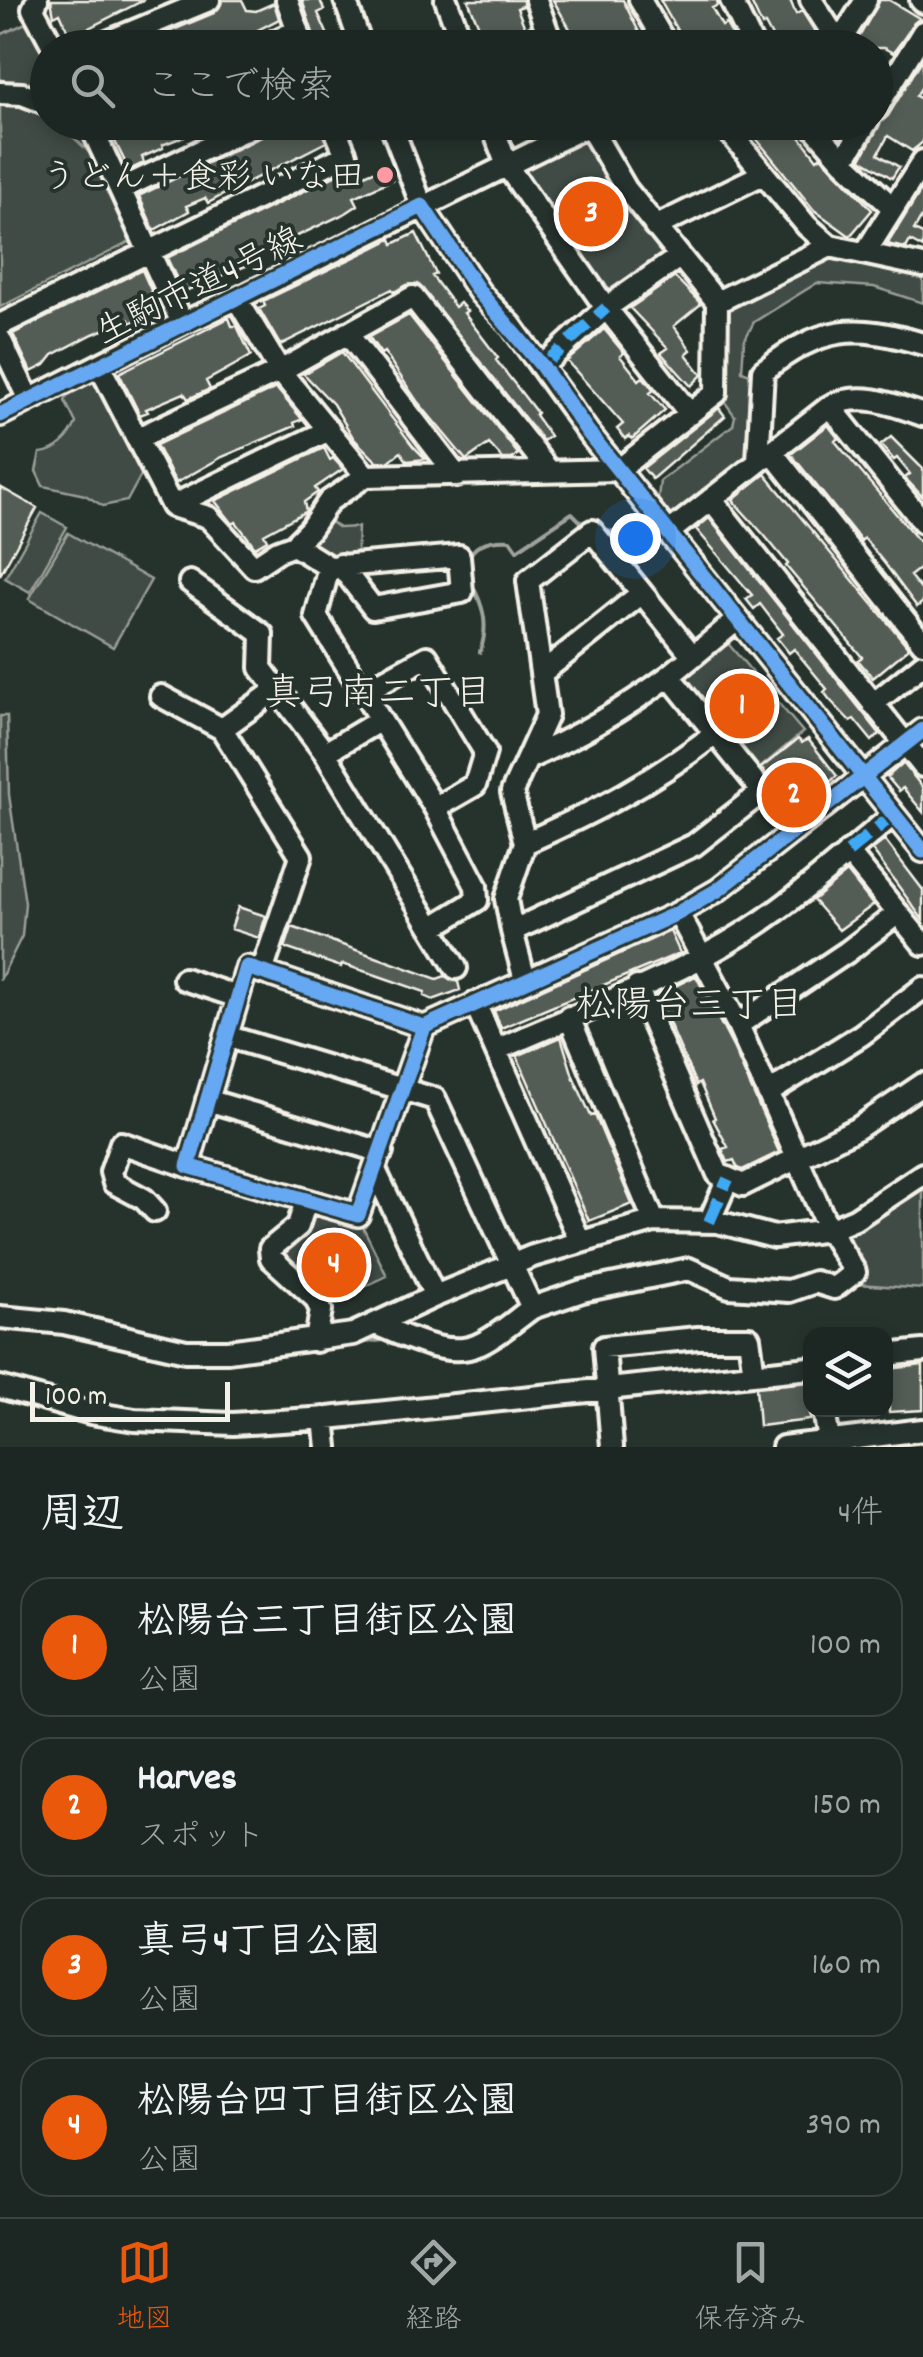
<!DOCTYPE html>
<html lang="ja">
<head>
<meta charset="utf-8">
<style>
  body { margin:0; font-family:Dekko,"Klee One",sans-serif; background:#252e2a; color:#f1f3f6 }
  .controls { position:absolute; right:30px; bottom:30px; display:grid; overflow:hidden; border-radius:20px; box-shadow:0 5px 15px #0003 }
  .controls button { width:90px; height:90px; display:grid; place-items:center; padding:0; border:0; border-bottom:2px solid #3a4340; background:#1c2622; color:#f1f3f6; font:50px sans-serif }
  .scale { position:absolute; left:30px; bottom:25px; width:200px; box-sizing:border-box; padding-left:10px; border:5px solid #f4f1e8; border-top:0; font-size:28px; line-height:35px; white-space:nowrap; color:#f4f1e8; -webkit-text-stroke:8px #26332d; paint-order:stroke }
  .you { position:absolute; left:635px; top:538px; width:35px; height:35px; margin:-25px; border:8px solid #fff; border-radius:50%; background:#1a73e8; box-shadow:0 0 0 15px #1a73e833 }
  .badge { display:grid; place-items:center; width:65px; height:65px; border-radius:50%; background:#ea580c; color:#fff; font-size:32px; font-weight:700 }
  .pin { position:absolute; translate:-50% -50%; border:5px solid #fff; box-shadow:0 2px 10px #0006 }
  .list { margin:0; padding:0; list-style:none }
  h2 { display:flex; justify-content:space-between; align-items:center; height:130px; margin:0; padding:0 40px; font-size:42px }
  h2 small { font-size:32px; font-weight:400; color:#a0a5a5 }
  .list li { display:grid; grid-template-columns:65px 1fr auto; gap:30px; align-items:center; box-sizing:border-box; height:140px; margin:0 20px 20px; padding:0 20px; border:2px solid #3a4340; border-radius:30px }
  .list b { display:block; font-size:38px; white-space:nowrap }
  .list p { margin:0; font-size:32px; white-space:nowrap; color:#a0a5a5 }
  .list em { font-size:32px; font-style:normal; color:#a0a5a5 }
  .icon { flex:none; width:55px; height:55px; fill:none; stroke:currentColor; stroke-width:2; stroke-linecap:round; stroke-linejoin:round }
  .map { position:relative; flex:none; width:923px; height:1447px; overflow:hidden }
  .search { position:absolute; background:#1c2622; box-shadow:0 5px 15px #0003; left:30px; right:30px; top:30px; height:110px; display:flex; align-items:center; gap:25px; box-sizing:border-box; padding:0 35px; border-radius:55px; color:#a0a5a5; font-size:38px }
  .sheet { height:770px; background:#1c2622 }
  nav { display:flex; justify-content:space-around; align-items:center; box-sizing:border-box; height:140px; border-top:2px solid #3a4340; background:#1c2622; font-size:28px; color:#a0a5a5 }
  nav a { display:grid; justify-items:center; gap:5px }
  nav .on { color:#ea580c }
  .map>svg:first-child { display:block }
</style>
</head>
<body>
<div class="map">
<svg width="923" height="1447" viewBox="0 0 923 1447">
  <rect width="100%" height="100%" fill="#26332d"/>
  <filter id="ink" filterUnits="userSpaceOnUse"><feTurbulence type="fractalNoise" baseFrequency=".01" numOctaves="2"/><feDisplacementMap in="SourceGraphic" scale="20" xChannelSelector="R" yChannelSelector="G"/><feConvolveMatrix kernelMatrix="1 2 1 2 8 2 1 2 1" color-interpolation-filters="sRGB"/></filter>
  <g filter="url(#ink)">
    <path fill="#414b45" stroke="#9a9e96" stroke-width="2.5" d="M32 20 47 50V97L0 79V35Z
      M0 101 15 102 47 114 48 122 59 123 91 154 130 242 0 307Z
      M587 131 622 193 667 259 612 295H604L520 173Z
      M830 252 923 275V303L874 287 817 283 754 322 744 341 742 371 755 376V454L675 520H667L657 507 660 481 733 425 735 416 719 394 721 311Z
      M99 377 146 466 127 501 103 506 85 495 43 486 36 471 40 453C57 452 70 437 76 423L65 401 70 391Z
      M42 513 67 527 30 592 5 578Z
      M326 519 339 528 358 527 357 556 332 564 305 542Z
      M68 533 151 580 113 647 29 599Z
      M725 640 803 732 754 773 682 681 684 668Z
      M0 716H7L9 795 25 903 22 936 0 980Z
      M923 1186V1289L860 1284 863 1263 843 1235Z
      M312 1211 362 1225 387 1276 328 1304 275 1255Z"/>
    <g fill="none" stroke-linecap="round" stroke-linejoin="round">
      <path stroke="#9fa39b" stroke-width="4" d="M605 532 640 529
        M468 559C475 542 493 539 510 540L517 550 572 513 586 527
        M471 583C484 606 489 626 480 652
        M357 1343 392 1339"/>
    </g>
    <path fill="#525c55" stroke="#f4f1e8" stroke-width="2.5" d="M51 0H144L83 31 85 34 72 40 60 13 54 16Z
      M223 0H242L247 10 256 11 274 3 279 19 244 37 243 35 213 48H130L214 13Z
      M302 0H320L324 10 318 13 330 40 317 45Z
      M468 0H523V6L517 8 525 28 530 26 533 32 535 38 530 41 532 48H482L478 38 483 36Z
      M553 0H623L645 44 639 48H581Z
      M660 0H717L718 5 712 8 722 26 726 24 733 36 711 48H687Z
      M750 0H790L796 14 802 11 814 30 819 37 815 39 820 48H806L800 39 786 48H778L765 24 762 26Z
      M880 0H889L919 18 893 53 884 48H853Z
      M923 58V85L916 96 923 100V142L912 151 888 136 878 154 899 167 892 178 861 159 881 122 888 116Z
      M129 122H221L162 145 163 148 142 157 144 163 129 170 110 131Z
      M275 122H318L326 142 221 196 208 203 205 198 186 206 189 211 154 230 139 196 267 134Z
      M743 122H796L797 133 817 159 821 156 872 210 850 236 814 210Z
      M385 166 392 180 354 197 358 205 346 213 251 258 253 263 183 292 167 258 341 173 346 183Z
      M923 187V215L914 230 923 234V248L910 241 906 248 891 245 888 243Z
      M416 233 436 274 432 276 455 307 460 303 467 311 464 313 498 358 496 360 537 413 535 415 550 436 543 441 418 284 407 285 394 292 392 289 280 345 259 309 265 306 263 301 373 248 391 239 393 244Z
      M142 270 158 306 154 311 130 323 129 320 93 334 53 355 45 365 31 372 13 334Z
      M675 277 701 304 674 326 691 350 686 354 702 375 691 386 661 353 668 348 630 308Z
      M409 315 518 454 512 459H503L489 444 466 460 417 401 384 352 381 354 369 337Z
      M229 318 232 326H237L251 356 206 381 210 389 188 399 184 393 146 409 148 412 140 415 119 373Z
      M604 329 624 353 620 356 639 380 643 377 654 390 650 393 665 410 632 439 629 436 625 439 617 429 623 424 567 361Z
      M342 352 413 446 426 459 407 461 401 452 388 462H377L354 439 333 404 304 374Z
      M276 388 302 419 294 423 295 426 222 457 176 483 156 445Z
      M719 408 725 416 652 479 643 468Z
      M828 425 838 438 835 441 923 546V566L910 576 923 592V602L917 607 885 564 864 538 861 541 791 454Z
      M891 437 923 469V497L905 478 910 474 897 458 894 460 881 445Z
      M324 448 330 460 333 458 343 469 315 488 318 492 304 502 306 511 264 534 267 540 255 547 236 522 233 524 215 501Z
      M765 474 909 648 873 678 858 660 862 657 786 566 788 564 764 535 735 503 733 499Z
      M0 487 37 508 0 575Z
      M709 518 880 734 872 741 854 719 850 721 830 700 824 692 827 689 794 649 789 653 777 638 783 634 760 604 754 609 746 599 752 595 696 529Z
      M798 739 802 743 808 739 837 776 795 810 761 768Z
      M903 763 923 788V812L903 788 899 791 887 777Z
      M885 840 923 890V920L872 850Z
      M847 872 873 905 839 930 813 900Z
      M238 907 266 916 259 938 231 929Z
      M292 927 437 979 445 976 458 982 460 990 433 1000 424 996 425 992 376 975 342 964 341 967 285 948Z
      M670 931 680 953 501 1028 494 1011Z
      M696 976 734 1049 779 1152 742 1170 737 1167 734 1160 728 1162 722 1149 728 1147 713 1119 715 1118 700 1083 696 1085 657 995Z
      M561 1037 573 1076 591 1116 595 1115 632 1204 589 1221 517 1056Z
      M923 1365V1410L889 1412 888 1369Z
      M810 1382V1420L759 1426 756 1387Z"/>
    <g fill="none" stroke-linecap="round" stroke-linejoin="round">
      <g stroke="#f4f1e8" stroke-width="28">
        <path id="minor" d="M37 0 33 9 54 48
          M287 0 304 48
          M345 0 362 48
          M446 0 464 48
          M536 0 553 48
          M640 0 668 48
          M731 0 754 48
          M811 0 839 43
          M921 0 923 2
          M93 48 209 0
          M261 48 298 30
          M836 48 866 0
          M0 93 22 94 48 104
          M876 109 923 32
          M89 122 182 323
          M390 122 422 206 480 293 511 325 588 432 923 851
          M491 122 507 166 606 308 690 414
          M587 122 626 189 717 302
          M721 122 807 226 830 246
          M809 122 843 161 892 207
          M843 161 867 122
          M121 189 261 122
          M655 227 763 174
          M865 253 923 161
          M237 299 280 371 366 476 618 470 716 393 717 302 830 246 923 266
          M0 325 346 155 332 122
          M347 333 457 476
          M0 339 29 400
          M99 365 172 506 208 517 254 567 278 551 294 545 310 529 329 501 366 476
          M542 366 606 308 679 257
          M830 406 923 522
          M0 415 182 323 237 299 595 122
          M138 438 280 371 413 297 549 471
          M771 451 923 643
          M758 461 763 371C821 326 854 323 923 344
          M711 499 923 766
          M172 506 329 430
          M668 533 830 406C861 391 892 404 923 415
          M294 545 329 567 459 556 462 592 373 608 340 565
          M329 567 316 616 435 808 476 886 477 900 433 927
          M190 582 262 634 261 668 325 753
          M543 672 642 593
          M669 676 737 620
          M363 692 427 657 485 752 475 785 435 808
          M161 696 222 729 276 690
          M873 704 923 664
          M379 721 325 753 456 968
          M222 729 301 856 262 972
          M527 759C579 736 623 710 669 676L794 831
          M525 843C597 811 653 782 716 733
          M848 852 923 944
          M512 931 506 899 525 843 512 792 547 715 528 581 592 531 692 655
          M184 979 238 997
          M525 980 512 931 694 845 762 792
          M637 987 718 1174 743 1185 858 1128 923 1084
          M475 1003 580 1241
          M569 1017 654 1221
          M738 1025 847 952 898 913
          M424 1027 358 1215 188 1166 247 967 424 1027 678 913 718 890 923 730
          M226 1036 435 1099 532 1308 582 1291 689 1269 729 1287 789 1291 815 1282 834 1288 855 1272 829 1230 738 1025 678 913
          M496 1050C579 1013 670 980 747 931 800 897 845 855 893 815
          M768 1093 861 1035 923 988
          M207 1100 382 1152
          M375 1170 435 1296 533 1256 654 1221 718 1222 774 1237 829 1230 855 1219 923 1174
          M306 1201 298 1226 270 1249 271 1258 315 1298 321 1310 316 1341
          M155 1211 144 1199 114 1183 111 1172 121 1143 188 1166
          M709 1222 728 1179
          M0 1317 64 1323 186 1351H228L353 1334 435 1296
          M377 1325C406 1336 447 1359 478 1345 497 1337 515 1320 532 1308
          M886 1355 923 1351
          M0 1387 91 1413 135 1420 233 1424 328 1418 810 1368
          M824 1410 830 1447
          M324 1418 327 1447
          M612 1447 604 1347 698 1338H749L754 1374
          M783 1447 923 1430"/>
      </g>
      <use href="#minor" stroke="#26332d" stroke-width="20"/>
      <path stroke="#3fa9f5" stroke-width="12" stroke-dasharray="25 12" stroke-linecap="butt" d="M741 48 751 42
        M542 366 606 308
        M848 852 893 815
        M709 1222 728 1179"/>
      <g stroke="#26332d" stroke-width="21">
        <path id="cycleway" d="M0 415 422 206 480 293 542 366 588 432 923 851
          M424 1027 358 1215 188 1166 247 967 424 1027 678 913 718 890 923 730"/>
      </g>
      <use href="#cycleway" stroke="#66a8f1" stroke-width="15"/>
    </g>
  </g>
  <circle fill="#ff9aa2" stroke="#26332d" stroke-width="4" cx="385" cy="175" r="10"/>
  <g text-anchor="middle" stroke-width="8" stroke-linejoin="round" paint-order="stroke">
    <g font-size="35" fill="#f4f1e8" stroke="#26332d" text-anchor="end">
      <text x="365" y="187">うどん＋食彩 いな田</text>
    </g>
    <g font-size="35" fill="#f4f1e8" stroke="#26332d">
      <text transform="translate(198 284) rotate(-26)" y="12">生駒市道4号線</text>
    </g>
    <g font-size="38" fill="#f4f1e8" stroke="#26332d">
      <text x="378" y="704">真弓南二丁目</text>
      <text x="690" y="1016">松陽台三丁目</text>
    </g>
  </g>
</svg>
<div class="controls">
<button><svg class="icon" aria-label="layers" viewBox="0 0 24 24"><path d="M12 4l9 5-9 5-9-5zM3 14l9 5 9-5"/></svg></button>
</div>
<div class="scale">100 m</div>
<div class="you"></div>
<div class="pin badge" style="left:742px;top:706px">1</div>
<div class="pin badge" style="left:794px;top:795px">2</div>
<div class="pin badge" style="left:591px;top:214px">3</div>
<div class="pin badge" style="left:334px;top:1265px">4</div>
<div class="search"><svg class="icon" aria-label="search" viewBox="0 0 24 24"><circle cx="10" cy="10" r="6"/><path d="M15 15l6 6"/></svg>ここで検索</div>
</div>
<section class="sheet">
<h2>周辺<small>4件</small></h2>
<ul class="list">
<li><span class="badge">1</span><div><b>松陽台三丁目街区公園</b><p>公園</p></div><em>100 m</em></li>
<li><span class="badge">2</span><div><b>Harves</b><p>スポット</p></div><em>150 m</em></li>
<li><span class="badge">3</span><div><b>真弓4丁目公園</b><p>公園</p></div><em>160 m</em></li>
<li><span class="badge">4</span><div><b>松陽台四丁目街区公園</b><p>公園</p></div><em>390 m</em></li>
</ul>
</section>
<nav>
<a class="on"><svg class="icon" aria-label="map" viewBox="0 0 24 24"><path d="M3 6l6-2 6 2 6-2v14l-6 2-6-2-6 2zM9 4v14M15 6v14"/></svg>地図</a>
<a><svg class="icon" aria-label="directions" viewBox="0 0 24 24"><path d="M12 3l9 9-9 9-9-9zM9 14v-3h6M13 9l2 2-2 2"/></svg>経路</a>
<a><svg class="icon" aria-label="saved" viewBox="0 0 24 24"><path d="M7 4h10v16l-5-4-5 4z"/></svg>保存済み</a>
</nav>
</body>
</html>
